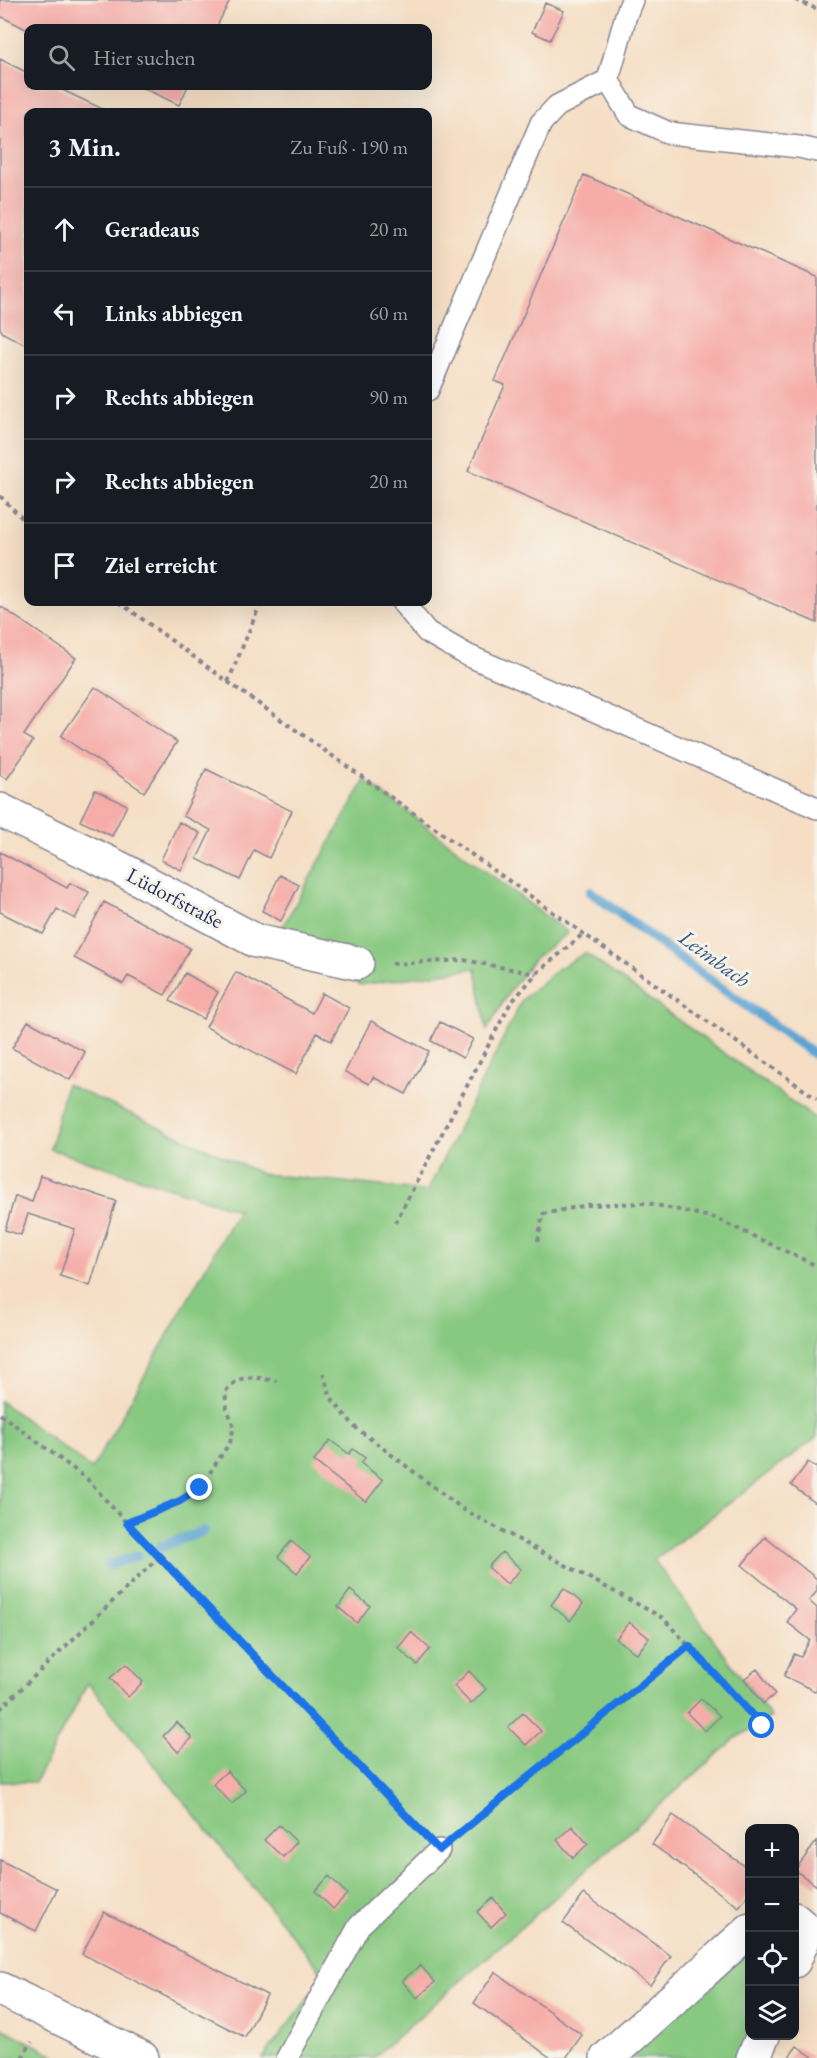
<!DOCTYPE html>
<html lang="de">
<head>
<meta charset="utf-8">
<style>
  body { margin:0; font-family:"EB Garamond",serif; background:#242831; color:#f1f3f6 }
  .controls { position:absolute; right:18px; bottom:18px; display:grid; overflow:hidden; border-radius:12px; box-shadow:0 6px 24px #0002 }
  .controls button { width:54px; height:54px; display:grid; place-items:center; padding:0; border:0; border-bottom:2px solid #363941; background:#171b24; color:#f1f3f6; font:30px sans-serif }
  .stop { position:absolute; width:18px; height:18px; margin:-14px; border:4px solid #1a73e8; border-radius:50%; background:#fff }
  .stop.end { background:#1a73e8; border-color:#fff; box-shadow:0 2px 6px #0008 }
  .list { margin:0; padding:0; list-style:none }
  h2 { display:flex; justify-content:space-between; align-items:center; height:78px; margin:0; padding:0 24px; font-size:26px }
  h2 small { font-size:20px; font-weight:400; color:#9ea1a6 }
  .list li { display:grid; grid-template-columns:39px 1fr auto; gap:18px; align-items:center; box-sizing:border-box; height:84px; padding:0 24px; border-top:2px solid #363941 }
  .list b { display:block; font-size:22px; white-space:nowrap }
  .list em { font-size:20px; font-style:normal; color:#9ea1a6 }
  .icon { flex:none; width:33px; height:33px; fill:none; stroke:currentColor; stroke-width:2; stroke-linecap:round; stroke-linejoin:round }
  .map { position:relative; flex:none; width:817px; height:2058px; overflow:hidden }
  .search { position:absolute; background:#171b24; box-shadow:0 6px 24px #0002; left:24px; top:24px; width:408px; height:66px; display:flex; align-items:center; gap:15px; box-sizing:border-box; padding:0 21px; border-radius:12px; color:#9ea1a6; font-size:22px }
  .panel { position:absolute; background:#171b24; box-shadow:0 6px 24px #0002; left:24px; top:108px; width:408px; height:498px; border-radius:12px }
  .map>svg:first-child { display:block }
</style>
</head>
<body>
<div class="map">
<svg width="817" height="2058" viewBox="0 0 817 2058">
  <rect width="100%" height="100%" fill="#f7f3e8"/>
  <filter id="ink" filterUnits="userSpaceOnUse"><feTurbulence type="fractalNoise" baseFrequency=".0167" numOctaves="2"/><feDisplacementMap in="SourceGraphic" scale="12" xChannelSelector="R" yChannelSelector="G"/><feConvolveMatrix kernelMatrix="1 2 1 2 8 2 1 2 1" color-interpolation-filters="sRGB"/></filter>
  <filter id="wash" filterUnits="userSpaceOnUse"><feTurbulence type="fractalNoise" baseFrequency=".008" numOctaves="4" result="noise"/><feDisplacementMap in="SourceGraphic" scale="24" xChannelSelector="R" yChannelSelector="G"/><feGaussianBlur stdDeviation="1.35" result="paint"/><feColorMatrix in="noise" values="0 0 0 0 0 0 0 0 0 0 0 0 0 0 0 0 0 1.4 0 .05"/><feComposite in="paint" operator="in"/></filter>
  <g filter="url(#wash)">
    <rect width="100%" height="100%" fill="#f5dec4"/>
    <path fill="#88c981" stroke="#527c70" stroke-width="1.5" d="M365 780 568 933 534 959 509 992 487 1030 476 968 360 985 279 933Z
      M585 953 817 1120V1437L654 1560 771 1717 736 1738 373 2058H263L325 1976 88 1683 35 1782H0V1401L92 1469 238 1210 50 1149 66 1084 262 1174 401 1188 427 1192 522 1000 556 970Z
      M749 1949 750 2036 743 2058H626Z
      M0 2027 60 2058H0Z"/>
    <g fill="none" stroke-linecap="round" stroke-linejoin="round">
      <path stroke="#5aa2d1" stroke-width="10" d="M591 892 689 965 817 1056
        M160 1547 204 1531
        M109 1565 137 1556"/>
    </g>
    <g id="blocks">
      <path fill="#f6ada9" d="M0 0H230L216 28H28V30L0 16Z
        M545 3 564 11 550 40 532 32Z
        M0 59 28 73V86H54L109 112H28V346L3 333 0 328Z
        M139 86H188L179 105Z
        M584 175 817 277V623L468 471 505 385 495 381Z
        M0 606 76 658 24 735 33 741 7 779 0 775Z
        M95 687 177 742 144 792 61 736Z
        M206 769 292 811 269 858 254 850 240 880 197 859 211 830 183 816Z
        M95 790 127 805 112 836 80 821Z
        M179 822 200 833 181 870 161 860Z
        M0 852 67 888 70 883 89 892 75 919 57 909 43 934 0 912Z
        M280 875 299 885 281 921 262 911Z
        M104 902 190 948 165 995 128 976 123 984 74 958Z
        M236 972 312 1013 322 993 349 1008 331 1041 317 1033 296 1074 206 1027Z
        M185 973 218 992 203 1019 170 1001Z
        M28 1021 85 1052 70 1080 12 1048Z
        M371 1021 429 1051 406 1094 373 1077 369 1084 345 1072Z
        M440 1022 473 1039 463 1058 431 1041Z
        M40 1176 116 1201 90 1286 60 1276 75 1229 28 1214 21 1235 5 1230 15 1196 32 1202Z
        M330 1440 349 1454 353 1449 365 1458 361 1463 383 1480 366 1502 314 1461Z
        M808 1462 817 1468V1504L791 1485Z
        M765 1537 817 1579V1591L809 1601 817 1608V1692L784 1676 794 1654 801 1657 810 1640 787 1622 796 1609 742 1565Z
        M291 1541 310 1557 297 1573 278 1557Z
        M502 1552 521 1569 507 1584 488 1567Z
        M564 1588 583 1604 570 1621 551 1605Z
        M350 1590 370 1606 357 1623 338 1607Z
        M629 1622 649 1638 637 1654 616 1639Z
        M411 1632 430 1649 417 1665 398 1648Z
        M126 1664 143 1682 128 1697 110 1678Z
        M757 1669 775 1694 763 1704 744 1679Z
        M469 1671 486 1689 471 1704 454 1686Z
        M701 1699 720 1716 705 1731 687 1713Z
        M523 1713 541 1731 526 1745 508 1727Z
        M177 1722 192 1738 178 1752 163 1736Z
        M227 1771 246 1791 232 1804 213 1784Z
        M673 1815 750 1870V1892L739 1907 652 1844Z
        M279 1825 297 1842 283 1857 264 1840Z
        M572 1826 588 1844 573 1858 557 1840Z
        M817 1841V1886L795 1870Z
        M0 1860 57 1889 36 1931 0 1913Z
        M329 1876 347 1894 333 1909 315 1891Z
        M584 1894 671 1956 650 1985 563 1923Z
        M493 1898 506 1913 491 1927 477 1912Z
        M104 1912 267 1995 245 2037 82 1954Z
        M420 1965 435 1982 417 1998 402 1981Z
        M495 1972 582 2035 566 2058H551L474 2003Z
        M797 2046 814 2058H788Z"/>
    </g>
  </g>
  <g filter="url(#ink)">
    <use href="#blocks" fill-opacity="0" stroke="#888691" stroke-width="1.5"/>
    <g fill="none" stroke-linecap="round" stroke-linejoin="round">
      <g stroke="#888691" stroke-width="24">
        <path id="service" d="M608 80 626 15 632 0
          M428 390 541 123 557 106 608 80 629 115 669 133 799 147 817 151
          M402 602 427 632 467 655 817 808
          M287 2058 359 1926 439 1850"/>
      </g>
      <g stroke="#888691" stroke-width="36">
        <path id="minor" d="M0 810 121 869 256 941 357 963
          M794 1919 807 1930 794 1961
          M0 1989 142 2058
          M607 2058 750 1930
          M753 2058 763 2036"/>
      </g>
      <path stroke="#888691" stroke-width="4" stroke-dasharray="4.5 4.5" stroke-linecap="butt" d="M795 0 817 9
        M0 496 28 524
        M119 602 228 682 817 1099
        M228 682 261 602
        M392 964 464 960 536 974
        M395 1223 510 1004 536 974 583 934
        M538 1241 543 1214 587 1205 647 1203 715 1218 817 1266
        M323 1373 331 1398 355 1427 464 1510 663 1618 762 1726
        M0 1414 87 1479 158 1558 421 1831
        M127 1523 181 1501 200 1488 230 1442 234 1427 227 1408 225 1392C242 1371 254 1378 277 1381
        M0 1709 158 1558
        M459 1833 689 1646
        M22 2058 32 2042"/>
      <use href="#service" stroke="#fff" stroke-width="21"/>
      <use href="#minor" stroke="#fff" stroke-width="33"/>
    </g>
  </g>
  <g fill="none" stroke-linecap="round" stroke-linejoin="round" filter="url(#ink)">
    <path stroke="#1a73e8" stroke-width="8" d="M200 1488 180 1501 127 1523 439 1850 689 1646 762 1726"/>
  </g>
  <g text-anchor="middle" stroke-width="6" stroke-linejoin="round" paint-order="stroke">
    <g font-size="21" fill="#1b2f5e" stroke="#f7f3e8">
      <text transform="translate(175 898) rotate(28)" y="7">Lüdorfstraße</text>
    </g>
    <g font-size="22" font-style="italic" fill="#315786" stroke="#f7f3e8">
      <text transform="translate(715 958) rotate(36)" y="8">Leimbach</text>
    </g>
  </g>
</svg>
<div class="controls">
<button>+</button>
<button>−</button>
<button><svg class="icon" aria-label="locate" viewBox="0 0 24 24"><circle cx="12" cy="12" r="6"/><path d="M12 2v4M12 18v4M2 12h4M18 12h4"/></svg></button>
<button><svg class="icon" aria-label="layers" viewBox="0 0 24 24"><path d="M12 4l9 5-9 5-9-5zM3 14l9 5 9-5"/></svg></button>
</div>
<div class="stop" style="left:762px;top:1726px"></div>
<div class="stop end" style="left:200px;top:1488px"></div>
<div class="search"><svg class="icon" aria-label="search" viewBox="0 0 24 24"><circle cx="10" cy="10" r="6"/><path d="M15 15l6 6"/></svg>Hier suchen</div>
<section class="panel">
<h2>3 Min.<small>Zu Fuß · 190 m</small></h2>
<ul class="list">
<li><svg class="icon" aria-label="ahead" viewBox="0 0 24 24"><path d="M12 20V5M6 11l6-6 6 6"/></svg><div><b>Geradeaus</b></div><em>20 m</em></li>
<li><svg class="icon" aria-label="left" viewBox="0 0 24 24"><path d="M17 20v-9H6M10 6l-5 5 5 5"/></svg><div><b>Links abbiegen</b></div><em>60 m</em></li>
<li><svg class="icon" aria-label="right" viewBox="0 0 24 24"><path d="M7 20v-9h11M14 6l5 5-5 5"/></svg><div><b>Rechts abbiegen</b></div><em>90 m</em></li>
<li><svg class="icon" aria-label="right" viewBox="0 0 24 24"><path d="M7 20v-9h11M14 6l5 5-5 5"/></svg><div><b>Rechts abbiegen</b></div><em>20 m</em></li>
<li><svg class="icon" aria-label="arrive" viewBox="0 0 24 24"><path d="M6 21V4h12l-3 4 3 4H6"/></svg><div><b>Ziel erreicht</b></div></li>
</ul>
</section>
</div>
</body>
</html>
